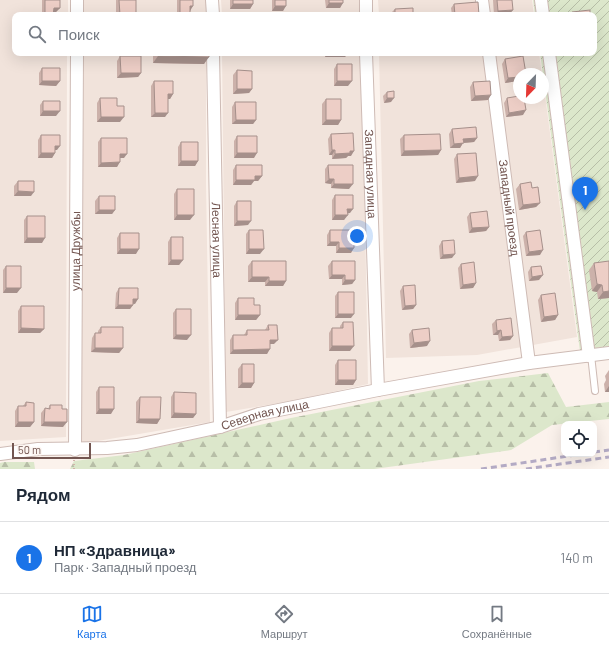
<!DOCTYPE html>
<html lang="ru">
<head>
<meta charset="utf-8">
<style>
  body { margin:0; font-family:Barlow,sans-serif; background:#f2f2f3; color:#1f2937 }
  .controls { position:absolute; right:12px; bottom:12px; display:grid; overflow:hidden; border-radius:8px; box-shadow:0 4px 16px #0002 }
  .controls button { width:36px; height:36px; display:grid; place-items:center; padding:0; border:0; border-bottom:1px solid #e0e1e3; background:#fff; color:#1f2937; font:20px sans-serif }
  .compass { position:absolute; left:513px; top:68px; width:36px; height:36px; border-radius:50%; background:#fff; box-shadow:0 4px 16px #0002; rotate:203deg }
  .scale { position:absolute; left:12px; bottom:10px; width:79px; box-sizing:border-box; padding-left:4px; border:2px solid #735651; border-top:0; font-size:11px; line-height:14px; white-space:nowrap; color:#735651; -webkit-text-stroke:3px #fdf6f2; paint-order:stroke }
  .you { position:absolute; left:357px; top:236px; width:14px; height:14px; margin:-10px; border:3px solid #fff; border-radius:50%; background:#1a73e8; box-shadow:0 0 0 6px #1a73e833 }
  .badge { display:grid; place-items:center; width:26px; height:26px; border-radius:50%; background:#1a73e8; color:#fff; font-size:13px; font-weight:700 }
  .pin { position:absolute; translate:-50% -33px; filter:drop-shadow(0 1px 2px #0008) }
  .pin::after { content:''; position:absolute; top:21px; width:14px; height:12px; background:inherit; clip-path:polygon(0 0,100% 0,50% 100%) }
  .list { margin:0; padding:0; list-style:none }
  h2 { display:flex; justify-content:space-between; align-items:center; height:52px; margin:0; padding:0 16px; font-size:17px }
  h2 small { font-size:13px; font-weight:400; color:#747a83 }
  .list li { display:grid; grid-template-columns:26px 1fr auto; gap:12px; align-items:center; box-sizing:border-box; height:72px; padding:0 16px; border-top:1px solid #e0e1e3 }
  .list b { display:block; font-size:15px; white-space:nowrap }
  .list p { margin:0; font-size:13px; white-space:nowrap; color:#747a83 }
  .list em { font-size:13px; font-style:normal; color:#747a83 }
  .icon { flex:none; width:22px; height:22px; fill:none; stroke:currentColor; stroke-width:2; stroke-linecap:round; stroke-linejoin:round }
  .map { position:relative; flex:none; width:609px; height:469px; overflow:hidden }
  .search { position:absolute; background:#fff; box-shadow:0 4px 16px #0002; left:12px; right:12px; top:12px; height:44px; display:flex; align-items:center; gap:10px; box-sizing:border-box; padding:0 14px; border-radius:8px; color:#747a83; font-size:15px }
  .sheet { height:124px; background:#fff }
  nav { display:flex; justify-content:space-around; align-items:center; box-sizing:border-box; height:56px; border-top:1px solid #e0e1e3; background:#fff; font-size:11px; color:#747a83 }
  nav a { display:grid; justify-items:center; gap:2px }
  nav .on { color:#1a73e8 }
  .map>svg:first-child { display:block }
</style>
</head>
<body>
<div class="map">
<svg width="609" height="469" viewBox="0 0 609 469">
  <defs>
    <pattern id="forest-firs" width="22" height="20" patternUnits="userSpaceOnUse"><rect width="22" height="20" fill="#dce7cb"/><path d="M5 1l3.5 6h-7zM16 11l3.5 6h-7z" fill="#b7bea7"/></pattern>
    <pattern id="garden-furrows" width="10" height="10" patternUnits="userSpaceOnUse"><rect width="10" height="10" fill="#dce7cb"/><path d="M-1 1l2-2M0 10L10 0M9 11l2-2" fill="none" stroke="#b7bea7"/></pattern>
  </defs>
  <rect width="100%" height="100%" fill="#fbf2ec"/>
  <path fill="#f1e3db" d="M0 0H68V15H15V53H67L66 437 0 441Z
    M84 0H206V15H84Z
    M221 0H361V15H222Z
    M378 0H532L534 15H379Z
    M84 53H206V183L210 422 80 444Z
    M222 53H362L368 384 292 401 226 412Z
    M379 53H539L542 74H519V98H543V80L577 337 477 355 386 358Z"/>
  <path fill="url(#forest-firs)" d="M548 373 566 407 609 402V419L552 425 511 450 374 469H70L74 461 124 455 291 418 479 381Z
    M4 462H34L35 469H0V463Z"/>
  <path fill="url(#garden-furrows)" d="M533 0H609V346L580 351 540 53H594V15H535Z"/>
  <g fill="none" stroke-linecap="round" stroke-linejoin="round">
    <g stroke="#cebbb5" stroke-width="8">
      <path id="lane" d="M591 355 595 391"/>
    </g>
    <g stroke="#cebbb5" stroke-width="14">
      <g id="street">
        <path d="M212 0 213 15"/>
        <path d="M482 0 484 15"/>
        <path d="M541 0 543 15"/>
        <path d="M77 15V0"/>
        <path d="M366 15V0"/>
        <path id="s1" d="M213 53 220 427"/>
        <path id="s2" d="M366 53 378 390"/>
        <path id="s3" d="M489 53 529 363"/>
        <path d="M549 53 589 356"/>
        <path id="s4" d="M75 450 77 53"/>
        <path id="s5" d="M0 454 38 449 107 448 137 445 220 427 259 414 378 390 529 363 609 353"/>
      </g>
    </g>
    <path stroke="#d2b1a9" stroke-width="2" stroke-dasharray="1 3" stroke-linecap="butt" d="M74 469V460"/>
    <use href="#lane" stroke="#fff" stroke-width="6"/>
    <use href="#street" stroke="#fff" stroke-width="12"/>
    <path stroke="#b3aac4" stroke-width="3" stroke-dasharray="6 4" stroke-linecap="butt" d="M594 452 609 450
      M481 469 582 454
      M526 469 609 457"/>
  </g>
  <path fill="#ccb1aa" d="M42 0H60V8L56 12H54L53 15H42Z
    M116 0H136V15H116Z
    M177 0H193L189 15H177Z
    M230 0H253V4L250 9H230Z
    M272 0H286L283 11H272Z
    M325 0H343L340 8H326Z
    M493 0H512L509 15H494Z
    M454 4 479 15H452L451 8Z
    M395 9 413 15H391V13Z
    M153 53H209L204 64 153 63Z
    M325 53H348L345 57H325Z
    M120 56 141 73 138 77 117 78V61Z
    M505 59 519 74V81L505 83 502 64Z
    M337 64 348 86H334V69Z
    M42 68 60 81 56 86 39 85V73Z
    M237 70 252 89 249 93 233 94V75Z
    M154 81 173 94 170 99H168L165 117H151V86Z
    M473 82 488 100 471 101 470 87Z
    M387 92 391 102 384 103 383 96Z
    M100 98 117 106 120 122H97V103Z
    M507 98 523 115 506 117 504 103Z
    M326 99 341 120 338 125H322V104Z
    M43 101 56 116H40V105Z
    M235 102 256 120 253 124H232V107Z
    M452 129 477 138 474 142 463 143 460 148H450L449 134Z
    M331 134 351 156H348L346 158 332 159V155H329L328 139Z
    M41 135 57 150H55V153L52 158H38V140Z
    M404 135 441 150 438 155 401 156 400 139Z
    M237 136 254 158H234V141Z
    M101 138 124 158H120L117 167H98V142Z
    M181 142 198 161 195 166H178V147Z
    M457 154 475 181 456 183 454 159Z
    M236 165 262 176 258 181H254L251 185H233V170Z
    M328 165 349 189 331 188V184L325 183V169Z
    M18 181 31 196H14V186Z
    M520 184 532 188 540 203 536 207 519 210 516 189Z
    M177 189 190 220H174V194Z
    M335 195 350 213H347L344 220H332V200Z
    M99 196 115 210 112 214H95V201Z
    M237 201 248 225 234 226V206Z
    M470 213 489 227 486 231 469 233 467 217Z
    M27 216 42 243H24V220Z
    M249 230 260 254H246V234Z
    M330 230 351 253H336V246H327V235Z
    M526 232 540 255 526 256 523 236Z
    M120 233 136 254H117V238Z
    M171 237 183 260 179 265H168V242Z
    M442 241 452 258 440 259 439 246Z
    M252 261 286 281 283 286H265V282H248V266Z
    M332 261 355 280 352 284 342 285V279H329L328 266Z
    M594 263 609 298 598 299 597 292 592 291 589 270Z
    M461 264 476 283 473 288 460 289 458 268Z
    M6 266 17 293H3V270Z
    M531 267 539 280 529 281 528 272Z
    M403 286 416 305 413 309 402 310 400 291Z
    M119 288 135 304H133V305L130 309H115L116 293Z
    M338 292 351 318H335V296Z
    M541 295 558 315 555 320 541 322 538 300Z
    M238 298 254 305 260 315 256 320H235V303Z
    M21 306 44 329 40 333H18V311Z
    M176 309 187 340 173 339V313Z
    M496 320 513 336 510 340 499 341 498 335H493L492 324Z
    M343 322 350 351H329V333L332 328H340V326Z
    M268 325 274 344H270L267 354H230V340L233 335H244L247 330H265Z
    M101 327 123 348 119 353 91 352 92 338 95 333H98V331Z
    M412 330 427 346 410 348 409 334Z
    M338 360 356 380 353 385H335V365Z
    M242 364 254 383 251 388H238V369Z
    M609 370V392H605L604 384 606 380 605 376Z
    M99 387 111 414H96V392Z
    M174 392 196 414 193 418H171V397Z
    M140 397 160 419 157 424 136 423V402Z
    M26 402 34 422 30 427H15V411L18 406H23Z
    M50 405 63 427 41 426V413L45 408 48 409Z"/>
  <path fill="#a6908b" d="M329 3H343L340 8H326Z
    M233 4H253L250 9H230Z
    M190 6H193L190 11H186Z
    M275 6H286L283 11H272Z
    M54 8H60L56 12H50Z
    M513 10 509 15H495L498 11Z
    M180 14H190L189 15H180Z
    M20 53H32L30 56 18 55Z
    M328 53H348L345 57H325Z
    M158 56 209 57 204 64 153 63Z
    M121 73H141L138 77 117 78Z
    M519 77V81L505 83 508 78Z
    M42 81H60L56 86 39 85Z
    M337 81H352L348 86H334Z
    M237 89H252L249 93 233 94Z
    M168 94H173L170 99H165Z
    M491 95 488 100 471 101 475 96Z
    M387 98H394L391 102 384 103Z
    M526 110 523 115 506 117 509 113Z
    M43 111H60L56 116H40Z
    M155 113H168L165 117H151Z
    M101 117H124L120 122H97Z
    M236 120H256L253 124H232Z
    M326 120H341L338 125H322Z
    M477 138 474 142 463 143 460 148H450L454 144 463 139Z
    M55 146H60L57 150H52Z
    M332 150H335L332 155H329Z
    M441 150 438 155 401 156 404 151Z
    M350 151H354L351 156H348L346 158 332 159 335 154Z
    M41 153H55L52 158H38Z
    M237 153H257L254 158H234Z
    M120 154H127L124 158H117Z
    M181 161H198L195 166H178Z
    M120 162 117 167H98L101 163Z
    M255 176H262L258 181H254L251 185H233L236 180Z
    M478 176 475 181 456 183 459 178Z
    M329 179H334L331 184 325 183Z
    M334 184H353L349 189 331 188Z
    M18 191 34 192 31 196H14Z
    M540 203 536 207 519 210 523 205Z
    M347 209H353L350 213 344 214Z
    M99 210H115L112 214H95Z
    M177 215H194L190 220H174Z
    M335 215H348L344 220H332Z
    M237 221H251L248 225 234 226Z
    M489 227 486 231 469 233 472 228Z
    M27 238H45L42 243H24Z
    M330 242H339L336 246H327Z
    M339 248H354L351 253H336Z
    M120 249H139L136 254H117Z
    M249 249H264L260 254H246Z
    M543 250 540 255 526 256 529 252Z
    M455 254 452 258 440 259 443 255Z
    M171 260H183L179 265H168Z
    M332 275H345L342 279H329Z
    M543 275 539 280 529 281 532 277Z
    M252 277H269L265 282H248Z
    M345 280H355L352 284 342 285Z
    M269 281H286L283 286H265Z
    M476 283 473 288 460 289 463 285Z
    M597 284 602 285 597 292 592 291Z
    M6 288H21L17 293H3Z
    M609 291V298L598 299 603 292Z
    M133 299H138L135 304 130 303Z
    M118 305H133L130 309H115Z
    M416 305 413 309 402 310 405 306Z
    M338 314H354L351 318H335Z
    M238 315H260L256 320H235Z
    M558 315 555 320 541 322 544 317Z
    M21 328 44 329 40 333H18Z
    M501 330 498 335H493L497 331Z
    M176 335H191L187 340 173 339Z
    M513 336 510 340 499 341 502 337Z
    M270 340H278L274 344H267Z
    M430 341 427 346 410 348 414 343Z
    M332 346H354L350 351H329Z
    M95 348H123L119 353 91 352Z
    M270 349 267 354H230L233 350Z
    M338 380H356L353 385H335Z
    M242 383H254L251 388H238Z
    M609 386V392H605Z
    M99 409H114L111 414H96Z
    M174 413 196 414 193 418H171Z
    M139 419H160L157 424 136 423Z
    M18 422H34L30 427H15Z
    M44 422H67L63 427 41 426Z"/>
  <path fill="#edcec6" stroke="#a6908b" d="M45 0H60V8H54L53 15H45Z
    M119 0H136V15H120Z
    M180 0H193V6H190V14H180Z
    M233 0H253V4H233Z
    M275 0H286V6H275Z
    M329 0H343V3H329Z
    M497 0H512L513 10 498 11Z
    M478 2 479 15H455L454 4Z
    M413 8V15H395V9Z
    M590 10V15H572V12Z
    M158 53H209V57L158 56Z
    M120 56H141V73H121Z
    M523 56 526 74H519V77L508 78 505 59Z
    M337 64H352V81H337Z
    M42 68H60V81H42Z
    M237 70 252 71V89H237Z
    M154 81H173V94H168V113H155Z
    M490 81 491 95 475 96 473 82Z
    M394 91V98H387V92Z
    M519 96V98H524L526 110 509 113 507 98Z
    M100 98H117V106H124V117H101Z
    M326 99H341V120H326Z
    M43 101H60V111H43Z
    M235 102H256V120H236Z
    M476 127 477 138 463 139 464 143 454 144 452 129Z
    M353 133 354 151H350V153L335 154V150H332L331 134Z
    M440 134 441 150 404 151V135Z
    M41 135H60V146H55V153H41Z
    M237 136H257V153H237Z
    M101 138H127V154H120V162L101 163Z
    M181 142H198V161H181Z
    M476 153 478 176 459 178 457 154Z
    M236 165H262V176H255V180H236Z
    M328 165H353V184H334V179H329Z
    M18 181H34V192L18 191Z
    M531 182 532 188 538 187 540 203 523 205 520 184Z
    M177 189H194V215H177Z
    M335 195H353V209H347L348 215H335Z
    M99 196H115V210H99Z
    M237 201H251V221H237Z
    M487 211 489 227 472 228 470 213Z
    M27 216H45V238H27Z
    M249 230H263L264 249H249Z
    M330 230H354V248H339V242H330Z
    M540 230 543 250 529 252 526 232Z
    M120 233H139V249H120Z
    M171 237H183V260H171Z
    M454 240 455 254 443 255 442 241Z
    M252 261H286V281H269V277H252Z
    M332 261H355V280H345V275H332Z
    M609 261V291L603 292 602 285 597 284 594 263Z
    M474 262 476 283 463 285 461 264Z
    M6 266H21V288H6Z
    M541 266 543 275 532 277 531 267Z
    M415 285 416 305 405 306 403 286Z
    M119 288H138V299H133V305H118Z
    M338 292H354V314H338Z
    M555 293 558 315 544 317 541 295Z
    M238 298H254V305H260V315H238Z
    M21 306H44V329L21 328Z
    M176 309H191V335H176Z
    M511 318 513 336 502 337 501 330 497 331 496 320Z
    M343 322H353L354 346H332V328H343Z
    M268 325H277L278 340H270V349L233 350V335H247V330H269Z
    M101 327H123V348H95V333H101Z
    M429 328 430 341 414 343 412 330Z
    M338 360H356V380H338Z
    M242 364H254V383H242Z
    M99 387H114V409H99Z
    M174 392 196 393V414L174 413Z
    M140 397H161L160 419H139Z
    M26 402 34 403V422H18V406H26Z
    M50 405H62V409H67V422H44L45 408 50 409Z"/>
  <g text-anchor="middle" stroke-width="3" stroke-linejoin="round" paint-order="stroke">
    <g font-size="12" fill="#735651" stroke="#fdf6f2">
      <text dy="4" stroke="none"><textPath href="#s2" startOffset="121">Западная улица</textPath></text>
      <text dy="4" stroke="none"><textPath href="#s3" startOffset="156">Западный проезд</textPath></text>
      <text dy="4" stroke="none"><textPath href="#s1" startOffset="187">Лесная улица</textPath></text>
      <text dy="4" stroke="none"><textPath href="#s4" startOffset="199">улица Дружбы</textPath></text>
      <text dy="4" stroke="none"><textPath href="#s5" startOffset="269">Северная улица</textPath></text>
    </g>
  </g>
</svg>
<div class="controls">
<button><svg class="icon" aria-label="locate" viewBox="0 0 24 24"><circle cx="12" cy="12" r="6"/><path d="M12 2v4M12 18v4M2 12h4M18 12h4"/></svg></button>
</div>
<svg class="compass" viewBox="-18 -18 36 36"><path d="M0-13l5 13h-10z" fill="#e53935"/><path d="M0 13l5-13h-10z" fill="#747a83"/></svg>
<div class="scale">50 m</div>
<div class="you"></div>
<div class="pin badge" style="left:585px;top:210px">1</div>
<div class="search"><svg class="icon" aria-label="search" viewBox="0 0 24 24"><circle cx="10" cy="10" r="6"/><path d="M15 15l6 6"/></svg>Поиск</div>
</div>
<section class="sheet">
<h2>Рядом<small></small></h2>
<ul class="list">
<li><span class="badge">1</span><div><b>НП «Здравница»</b><p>Парк · Западный проезд</p></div><em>140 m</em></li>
</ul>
</section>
<nav>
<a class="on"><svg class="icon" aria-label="map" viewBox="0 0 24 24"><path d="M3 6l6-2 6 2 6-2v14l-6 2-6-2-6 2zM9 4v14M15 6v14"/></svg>Карта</a>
<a><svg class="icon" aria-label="directions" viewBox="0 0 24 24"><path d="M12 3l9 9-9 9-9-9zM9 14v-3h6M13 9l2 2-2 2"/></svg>Маршрут</a>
<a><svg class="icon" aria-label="saved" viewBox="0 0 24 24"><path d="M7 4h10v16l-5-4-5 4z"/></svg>Сохранённые</a>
</nav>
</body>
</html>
